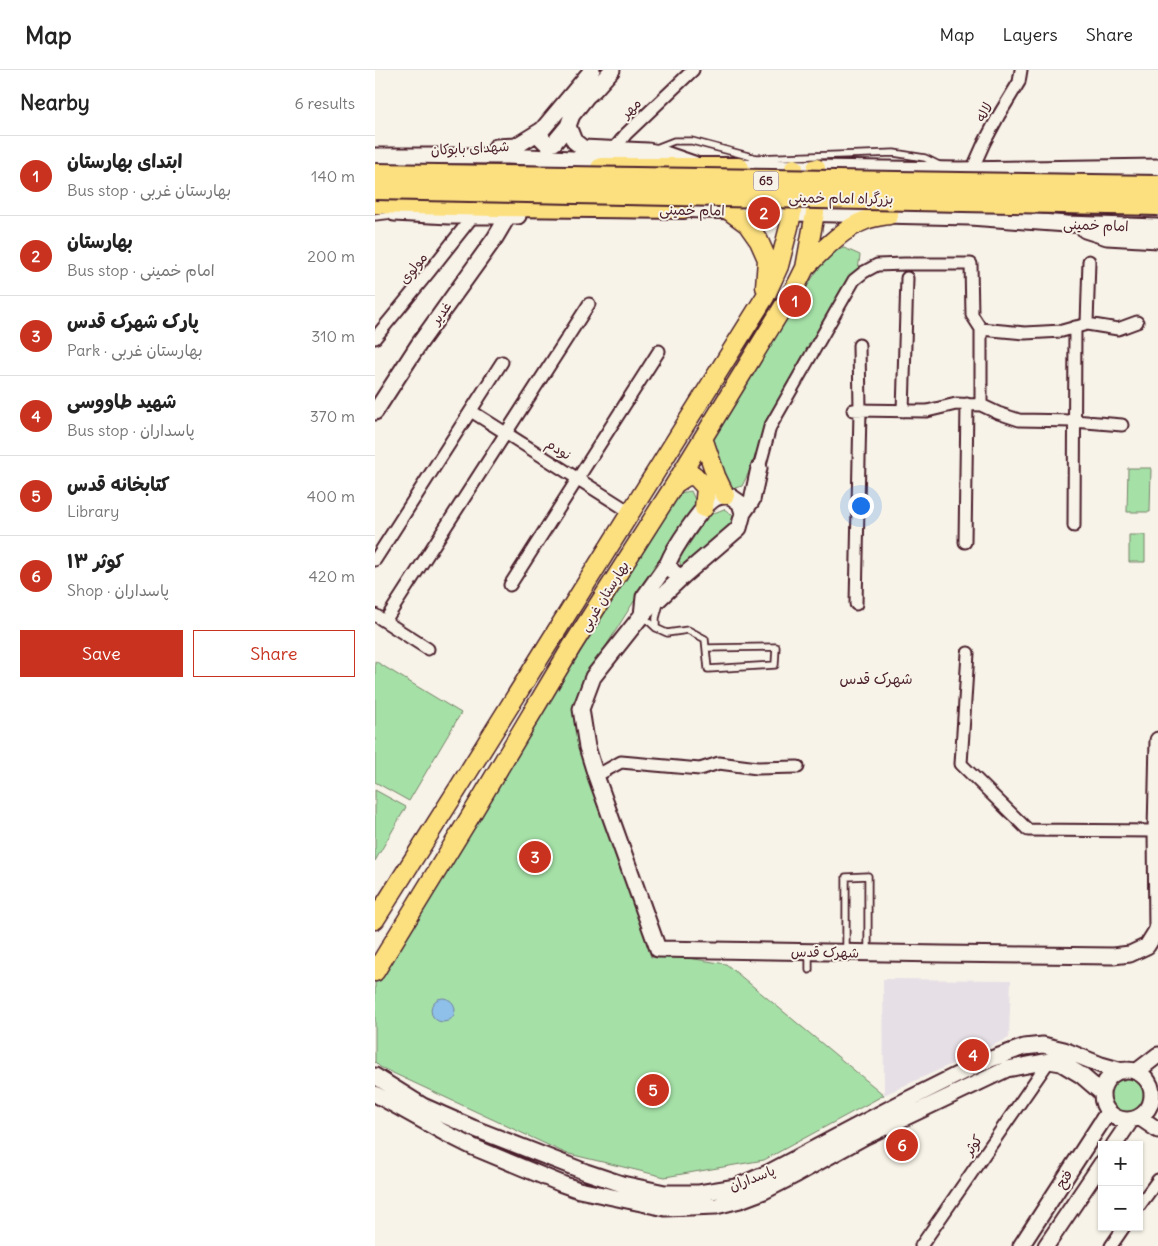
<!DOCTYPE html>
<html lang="en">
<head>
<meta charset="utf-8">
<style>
  body { margin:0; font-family:Delius,"Playpen Sans Arabic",sans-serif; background:#f6f6f6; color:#222 }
  .controls { position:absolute; right:15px; bottom:15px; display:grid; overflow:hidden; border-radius:0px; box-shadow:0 1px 4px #0004 }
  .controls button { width:45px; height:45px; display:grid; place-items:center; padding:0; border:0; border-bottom:1px solid #e0e0e0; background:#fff; color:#222; font:25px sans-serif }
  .you { position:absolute; left:485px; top:435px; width:18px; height:18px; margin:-12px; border:4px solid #fff; border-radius:50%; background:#1a73e8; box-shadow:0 0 0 8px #1a73e833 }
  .badge { display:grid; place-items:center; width:32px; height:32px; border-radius:50%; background:#c8321e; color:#fff; font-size:16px; font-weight:700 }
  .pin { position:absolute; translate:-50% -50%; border:2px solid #fff; box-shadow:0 1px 5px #0006 }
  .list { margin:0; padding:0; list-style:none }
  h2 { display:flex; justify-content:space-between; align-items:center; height:65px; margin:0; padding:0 20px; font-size:21px }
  h2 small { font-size:16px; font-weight:400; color:#767676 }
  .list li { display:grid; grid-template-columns:32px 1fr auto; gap:15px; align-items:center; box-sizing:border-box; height:80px; padding:0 20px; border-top:1px solid #e0e0e0 }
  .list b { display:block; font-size:19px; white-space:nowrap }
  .list p { margin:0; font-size:16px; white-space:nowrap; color:#767676 }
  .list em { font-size:16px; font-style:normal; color:#767676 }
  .actions { display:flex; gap:10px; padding:15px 20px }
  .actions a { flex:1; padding:11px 0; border:1px solid #c8321e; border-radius:0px; text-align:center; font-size:18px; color:#c8321e }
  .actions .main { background:#c8321e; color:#fff }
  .map { position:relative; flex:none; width:783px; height:1176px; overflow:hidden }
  header { display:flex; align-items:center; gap:30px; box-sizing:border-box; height:70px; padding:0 25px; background:#fff; border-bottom:1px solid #e0e0e0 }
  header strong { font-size:24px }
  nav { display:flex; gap:28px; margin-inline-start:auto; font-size:18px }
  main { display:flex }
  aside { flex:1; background:#fff }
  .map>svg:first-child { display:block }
</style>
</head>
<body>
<header>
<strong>Map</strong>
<nav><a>Map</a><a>Layers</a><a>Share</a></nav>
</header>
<main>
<aside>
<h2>Nearby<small>6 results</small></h2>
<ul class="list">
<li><span class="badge">1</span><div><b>ابتدای بهارستان</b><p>Bus stop · بهارستان غربی</p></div><em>140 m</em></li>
<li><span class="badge">2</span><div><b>بهارستان</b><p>Bus stop · امام خمینی</p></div><em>200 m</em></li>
<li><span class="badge">3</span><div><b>پارک شهرک قدس</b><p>Park · بهارستان غربی</p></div><em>310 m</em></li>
<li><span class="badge">4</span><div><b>شهید طاووسی</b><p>Bus stop · پاسداران</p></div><em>370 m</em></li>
<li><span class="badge">5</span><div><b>کتابخانه قدس</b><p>Library</p></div><em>400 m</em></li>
<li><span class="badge">6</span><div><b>کوثر ۱۳</b><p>Shop · پاسداران</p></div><em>420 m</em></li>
</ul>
<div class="actions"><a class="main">Save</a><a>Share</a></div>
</aside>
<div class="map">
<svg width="783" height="1176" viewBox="0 0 783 1176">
  <rect width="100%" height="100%" fill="#f7f3e8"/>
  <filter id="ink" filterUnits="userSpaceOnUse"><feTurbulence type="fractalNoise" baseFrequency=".02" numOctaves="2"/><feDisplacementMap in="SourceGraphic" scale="10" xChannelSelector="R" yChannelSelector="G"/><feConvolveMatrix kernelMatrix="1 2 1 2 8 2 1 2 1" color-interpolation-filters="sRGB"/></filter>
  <g filter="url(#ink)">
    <path fill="#e7dfe6" d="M508 909 636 910 634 968 509 1025Z"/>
    <path fill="#a5e1a7" stroke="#788069" d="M469 178 485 185 483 201 391 356 378 394 367 416 353 420 332 367 454 183Z
      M753 398H776L775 442H752Z
      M316 421 321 432 216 600 198 636 214 705 271 870 276 887H307L351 894 509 1025 389 1090 290 1107 190 1083 5 997 0 992V913L304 423Z
      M349 439 359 446 354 456 307 500 304 489 334 445Z
      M754 465H770V492H754Z
      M0 591 86 643 34 731 0 712Z
      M0 720 31 737 0 791Z
      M732 1025a20 20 0 1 1 40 0a20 20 0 1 1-40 0Z"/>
    <path fill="#8ec0ea" stroke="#73809e" d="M56 940a12 12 0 1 1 24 0a12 12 0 1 1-24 0Z"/>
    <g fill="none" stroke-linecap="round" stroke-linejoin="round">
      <g stroke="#4a1f2b" stroke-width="9">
        <path id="lane" d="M281 78 299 71H317L381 88 519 83 550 88 564 95
          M0 147 18 145
          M267 545 281 558 292 563 313 560 330 569 333 599 400 595 401 577 331 578
          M281 558V548L285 533
          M471 880V807L493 806V881
          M434 882V900"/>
      </g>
      <g stroke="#4a1f2b" stroke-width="15">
        <path id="street" d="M239 79 251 64 318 0
          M597 100 609 73 624 45 644 12 646 0
          M712 254 714 191
          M606 259 650 263 687 261 712 254 743 259 762 252
          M0 268 54 202 98 146
          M606 335 623 343 644 350 699 351 747 355
          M96 341 255 442
          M528 341 532 208
          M384 398 395 357 479 210 489 202 502 195 529 194H596L597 245 606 259V335L581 334 552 341 478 340
          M699 456 700 257
          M590 472 592 334
          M0 490 127 292
          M135 515 284 281
          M481 534 485 340 484 275
          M0 545 53 579
          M10 551 214 234
          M593 583 586 694 653 760 781 761
          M221 706 246 692 325 699 344 693 382 698 423 697
          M764 1136 783 1110
          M546 1176 674 991
          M736 1176 749 1157"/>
      </g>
      <g stroke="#4a1f2b" stroke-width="19">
        <path id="secondary" d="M237 0 220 19 212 26 197 45 193 56 199 71 208 78 273 81 290 84 319 94
          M167 60 166 68 172 74 179 73 193 56
          M121 77 141 76 167 60 217 0
          M0 86H132L241 91
          M354 97 585 100 783 97
          M299 139 417 143 595 147 692 154 783 157
          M19 143 74 146H143
          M710 160 732 167 783 170
          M0 342 44 274 120 168 133 146
          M350 425 355 426 365 433 368 443 364 458 308 506C299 505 296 501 293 493 299 478 326 437 339 429 342 427 347 426 350 425Z
          M368 443 377 430 384 398
          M308 506 267 545 218 607 206 639 212 677 221 706 283 879 567 884 738 886 755 884 772 876 782 860 781 761 783 670
          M267 545 269 527 293 493
          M727 1025a25 25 0 1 1 50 0a25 25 0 1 1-50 0Z
          M761 1002 783 985
          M0 1006 48 1036 98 1058 211 1102 247 1114 290 1123H324L361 1117 395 1102 522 1035 608 992 649 977 668 975 689 980 726 995 747 1001
          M0 1024 70 1063 98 1077 187 1114 204 1120 290 1138 341 1136 365 1130 389 1121 422 1104 489 1067 632 999 674 991 686 993 706 1005 727 1023
          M764 1047 783 1060
          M739 1075 756 1050
          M646 1176 733 1042
          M671 1176 727 1093"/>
      </g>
      <g stroke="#4a1f2b" stroke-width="21">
        <path id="primary" d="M353 140 372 154 384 171 392 189 390 217
          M430 198C448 180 467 159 491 150 498 147 507 146 514 145
          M328 368 341 406 350 425
          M300 414 311 407 319 405 331 418 329 438
          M0 850 84 717 390 227 404 196 414 157 417 143 419 98
          M0 902 98 742 197 576 300 414 422 214 430 198 440 143 441 98"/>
      </g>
      <g stroke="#4a1f2b" stroke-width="24">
        <path id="highway" d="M226 98H364
          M0 133 120 136 309 138"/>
      </g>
      <use href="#lane" stroke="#f7f3e8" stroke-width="5.5"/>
      <use href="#street" stroke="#f7f3e8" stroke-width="11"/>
      <use href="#secondary" stroke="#f7f3e8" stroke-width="15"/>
      <use href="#primary" stroke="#fce080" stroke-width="18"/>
      <use href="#highway" stroke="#fce080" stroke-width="20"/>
      <g stroke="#4a1f2b" stroke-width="24" stroke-linecap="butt">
        <path id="highway-bridge" d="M0 104 783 116
          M0 119 783 135"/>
      </g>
      <use href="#highway-bridge" stroke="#fce080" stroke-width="20"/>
    </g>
  </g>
  <g text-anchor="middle" stroke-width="4" stroke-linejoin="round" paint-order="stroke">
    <rect fill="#f7f3e8" stroke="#7e5f64" stroke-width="1" x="378.5" y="101.5" width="25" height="19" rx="4"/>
    <g font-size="12" font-weight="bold" fill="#4a1f2b">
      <text x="391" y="115">65</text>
    </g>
    <g font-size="14" fill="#4a1f2b" stroke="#f7f3e8">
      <text transform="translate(256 38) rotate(-44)" y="5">مهر</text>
      <text transform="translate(609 42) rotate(-61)" y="5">لاله</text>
      <text transform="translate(95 78) rotate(-3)" y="5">شهدای بابوکان</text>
      <text transform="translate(466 128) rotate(1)" y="5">بزرگراه امام خمینی</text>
      <text transform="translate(317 140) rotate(1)" y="5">امام خمینی</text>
      <text transform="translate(721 155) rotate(2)" y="5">امام خمینی</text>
      <text transform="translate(38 198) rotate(-51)" y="5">مولوی</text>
      <text transform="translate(66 243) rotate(-54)" y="5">غدیر</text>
      <text transform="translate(184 379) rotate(32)" y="5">نودم</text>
      <text transform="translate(229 526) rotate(-58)" y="5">بهارستان غربی</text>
      <text transform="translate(450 882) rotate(1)" y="5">شهرک قدس</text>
      <text transform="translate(598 1075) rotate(-55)" y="5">کوثر</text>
      <text transform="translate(377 1108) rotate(-21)" y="5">پاسداران</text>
      <text transform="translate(689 1109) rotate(-57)" y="5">فتح</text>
    </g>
    <g font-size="15" fill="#4a1f2b" stroke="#f7f3e8">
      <text x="501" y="614">شهرک قدس</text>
    </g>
  </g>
</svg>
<div class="controls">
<button>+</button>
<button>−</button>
</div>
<div class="you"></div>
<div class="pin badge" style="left:420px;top:231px">1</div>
<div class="pin badge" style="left:389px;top:143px">2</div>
<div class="pin badge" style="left:160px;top:787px">3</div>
<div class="pin badge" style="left:598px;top:985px">4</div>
<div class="pin badge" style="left:278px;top:1020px">5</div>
<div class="pin badge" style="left:527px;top:1075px">6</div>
</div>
</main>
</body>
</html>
